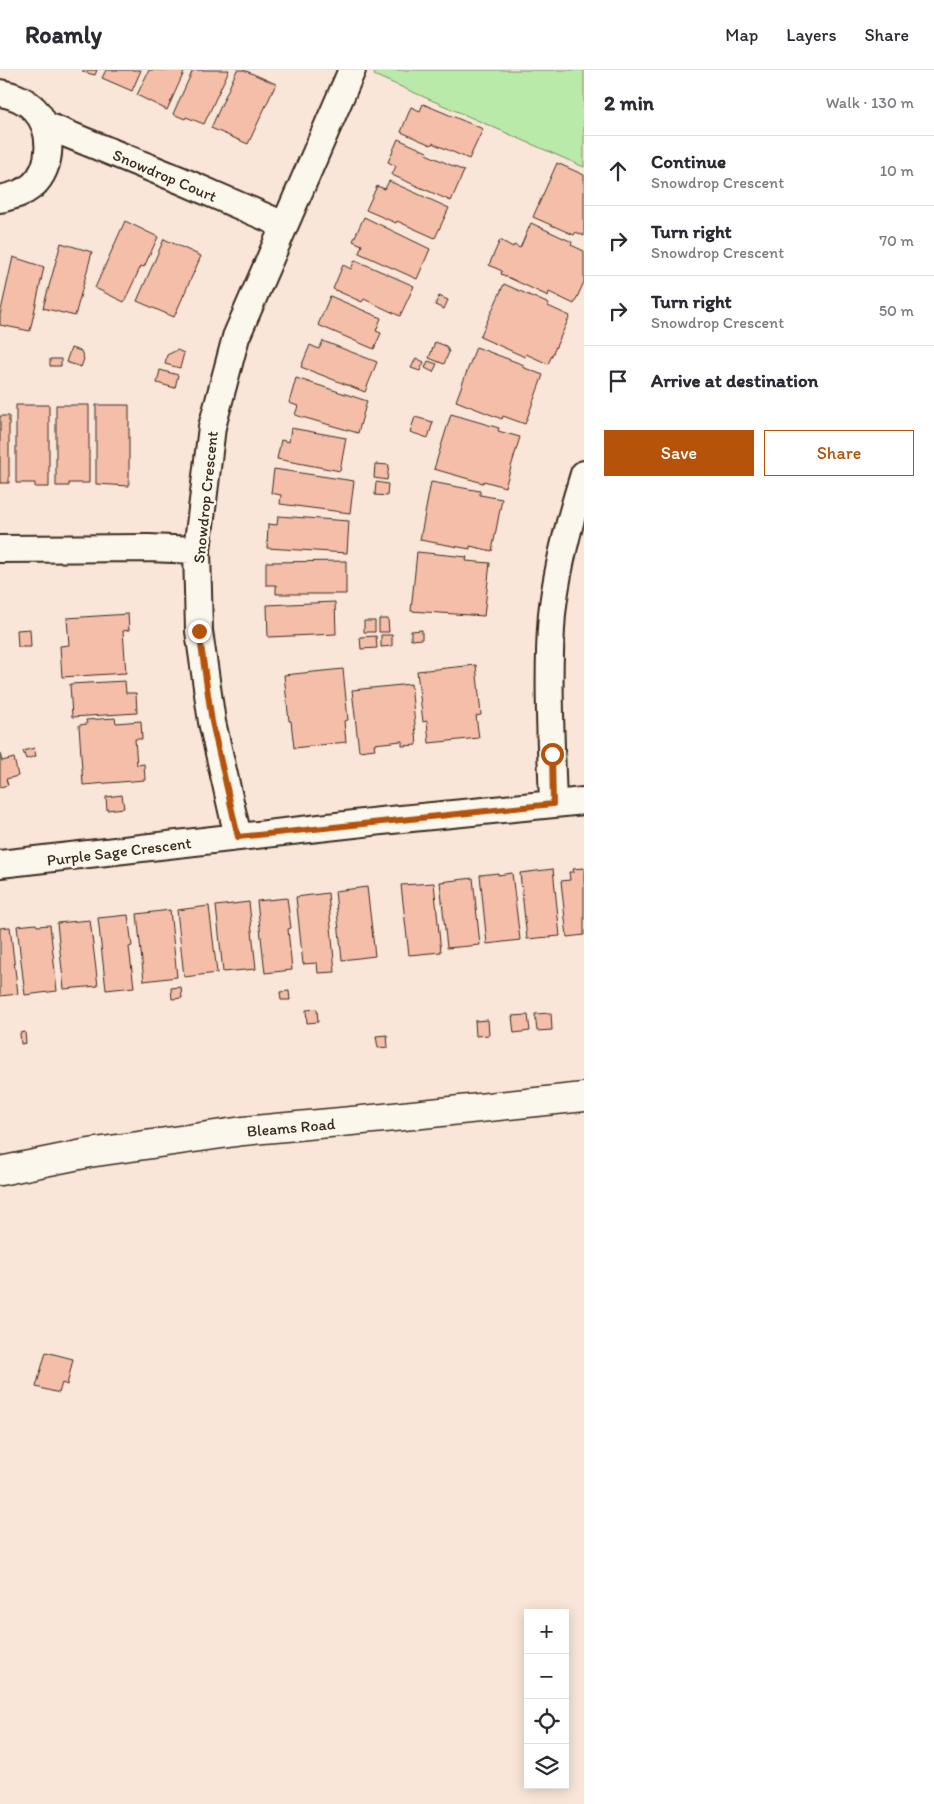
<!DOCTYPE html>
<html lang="en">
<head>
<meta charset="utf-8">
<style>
  body { margin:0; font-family:Itim,sans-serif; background:#f2f2f3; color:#2b2b33 }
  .controls { position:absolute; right:15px; bottom:15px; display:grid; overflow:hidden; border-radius:0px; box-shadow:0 2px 12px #0003 }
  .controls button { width:45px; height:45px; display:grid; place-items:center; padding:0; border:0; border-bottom:1px solid #e1e1e2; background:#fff; color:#2b2b33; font:25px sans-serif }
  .stop { position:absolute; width:15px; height:15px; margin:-11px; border:4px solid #b45309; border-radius:50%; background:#fff }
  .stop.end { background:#b45309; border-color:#fff; box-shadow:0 1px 5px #0008 }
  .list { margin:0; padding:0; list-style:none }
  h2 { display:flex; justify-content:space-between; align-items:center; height:65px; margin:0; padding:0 20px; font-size:21px }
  h2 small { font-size:16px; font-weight:400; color:#7c7c81 }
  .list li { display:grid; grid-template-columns:32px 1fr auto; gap:15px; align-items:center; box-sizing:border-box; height:70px; padding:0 20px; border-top:1px solid #e1e1e2 }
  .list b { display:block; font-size:19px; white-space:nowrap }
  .list p { margin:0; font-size:16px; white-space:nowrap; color:#7c7c81 }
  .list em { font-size:16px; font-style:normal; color:#7c7c81 }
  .actions { display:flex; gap:10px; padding:15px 20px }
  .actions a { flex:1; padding:11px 0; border:1px solid #b45309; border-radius:0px; text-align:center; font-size:18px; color:#b45309 }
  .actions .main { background:#b45309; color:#fff }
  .icon { flex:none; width:28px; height:28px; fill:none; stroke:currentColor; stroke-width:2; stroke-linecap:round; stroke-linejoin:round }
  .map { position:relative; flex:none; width:584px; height:1734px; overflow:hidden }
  header { display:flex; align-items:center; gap:30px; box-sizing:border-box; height:70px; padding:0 25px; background:#fff; border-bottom:1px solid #e1e1e2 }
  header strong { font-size:24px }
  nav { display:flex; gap:28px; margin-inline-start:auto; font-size:18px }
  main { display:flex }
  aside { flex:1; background:#fff }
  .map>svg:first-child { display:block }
</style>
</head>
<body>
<header>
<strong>Roamly</strong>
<nav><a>Map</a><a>Layers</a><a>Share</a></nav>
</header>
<main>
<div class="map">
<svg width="584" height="1734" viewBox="0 0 584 1734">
  <rect width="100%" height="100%" fill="#f9e6d8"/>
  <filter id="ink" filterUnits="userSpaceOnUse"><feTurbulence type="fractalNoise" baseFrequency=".02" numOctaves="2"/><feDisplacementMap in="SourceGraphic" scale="10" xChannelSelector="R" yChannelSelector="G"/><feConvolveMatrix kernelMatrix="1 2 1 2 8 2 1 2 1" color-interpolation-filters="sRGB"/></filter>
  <g filter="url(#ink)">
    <path fill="#b9eaaa" stroke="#7a8a64" d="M376 0H584V97L374 5Z"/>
    <path fill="#f5bea8" stroke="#3b2a1e" d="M83 0H97L95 5 83 2Z
      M106 0H141L132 21 102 8Z
      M149 0H185L167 40 137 25Z
      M193 0H229L204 54 186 47 185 49 173 44Z
      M237 0H244L276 14 248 74 211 58Z
      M423 34 483 59 469 89 432 73 431 75 401 62 411 37 420 41Z
      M398 69 427 82 426 84 464 101 451 131 392 105 396 96 388 92Z
      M557 93 584 105V166L576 162 574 165 533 147Z
      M389 111 449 138 435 168 397 151 396 153 366 140 377 116 385 119Z
      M364 147 430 179 417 209 359 183 362 175 353 171Z
      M125 151 158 167 144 197 141 196 124 232 95 218Z
      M531 153 572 172 571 175 584 181V212L574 234 549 222 548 226 501 204 502 201 489 195 500 170 513 177 514 175 520 178Z
      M164 169 201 186 174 247 137 231Z
      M61 173 92 182 75 246 43 238Z
      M13 187 44 197 30 261 0 255V245Z
      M355 190 414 216 400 246 364 229 362 232 333 219 343 195 351 199Z
      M504 214 549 234 548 236 570 246 548 294 526 284 525 287 480 267Z
      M330 226 381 248 376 261 381 263 374 279 318 255Z
      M439 226 448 230 444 239 435 235Z
      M323 271 377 292 365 322 301 297 310 275 319 279Z
      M435 272 446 276 449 282 444 294 429 288Z
      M476 277 524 295 522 297 543 305 525 354 503 346 502 349 456 331Z
      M71 278 81 281 84 289 81 297 66 292Z
      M177 280 184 283 180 298 165 294 167 285Z
      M416 288 424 292 420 301 411 298Z
      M50 289H61V296H50Z
      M428 291 437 294 433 302 425 298Z
      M160 300 178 305 175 318 157 313Z
      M296 308 367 331 358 363 295 345 298 336 289 333Z
      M16 335H49V417H35V413H16Z
      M56 335H89V413H69V416H56Z
      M96 335H129V416L96 414Z
      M451 344 499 358 498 361 520 367 505 417 484 411 483 413 434 399Z
      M0 346H9V413H0Z
      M415 347 433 352 428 368 410 362Z
      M291 358 346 368 340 401 277 389 281 370 289 372Z
      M375 394 389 395 387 410 374 408Z
      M274 399 354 411 350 443 280 434 281 425 271 423Z
      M376 412 388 414 387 426 375 425Z
      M431 412 480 421V425L502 429 492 481 470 476V479L420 470Z
      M278 446 349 451 347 483 267 478 268 454 277 455Z
      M417 482 467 487 466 491 490 493 484 546 411 541Z
      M346 491V524H276V515H266V492Z
      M335 532 336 564 268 567 267 535Z
      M128 544 129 560 123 561 126 603 62 607 60 576 69 575 67 548Z
      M379 549H388L389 562H379Z
      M364 551H375V562H364Z
      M30 559 31 577H18L17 560Z
      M422 560V569L411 570V561Z
      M381 565H392V576L381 577Z
      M376 566 377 578 361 579 360 567Z
      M476 595 481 645 476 646 479 668 429 673 427 651 423 652 417 601Z
      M343 599 348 650 344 651 346 672 294 678 291 651H289L284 605Z
      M125 611 126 623H136L137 643 72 647 70 614Z
      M411 614 417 675 402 676V671L374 674 375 679 359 681 352 620Z
      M115 648 116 653 141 651 142 669H135L137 695 144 694 145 710 83 715 79 655 87 654 86 650Z
      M34 678 36 686 26 689 23 681Z
      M0 684 2 691 14 688 18 706 6 709 8 715 0 717Z
      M122 725 124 738 107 740 106 727Z
      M584 798V865L567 867 561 811 570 810 569 802H574L573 799Z
      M553 799 560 866 527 869 520 803Z
      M498 803V805L512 803 520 870 487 874 480 805Z
      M473 808 480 875 447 878 440 812Z
      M434 813 441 882 409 885 401 815Z
      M367 817 375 886 342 890 335 821Z
      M328 823 335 902 318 903 317 893 303 894 296 827Z
      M287 828 291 858 288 859 292 900 265 903 257 831Z
      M249 832 256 899 223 902 216 836Z
      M209 836 217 903 184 907 177 840Z
      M170 840 177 907 144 911 137 844Z
      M128 845 132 876 129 877 134 917 106 920 98 848Z
      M90 850 98 916 64 919 57 853Z
      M36 854 37 856 50 855 57 921 25 925 17 856Z
      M10 857 18 924 0 926V858Z
      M181 917 182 928 172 929 171 918Z
      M289 921 290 930H281L280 922Z
      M317 939 318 952 307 953 306 940Z
      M551 943 552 960 537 961 535 944Z
      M528 945 530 961 514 963 512 946Z
      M488 950 489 965 476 966 475 951Z
      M25 962 26 973 21 974 20 963Z
      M387 965 388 977 378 978 376 966Z
      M46 1282 73 1289 67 1315 62 1313 59 1323 36 1317Z"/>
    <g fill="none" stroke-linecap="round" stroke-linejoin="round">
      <g stroke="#3b2a1e" stroke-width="30">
        <path id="street" d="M0 23C13 25 25 30 34 39 54 59 53 98 32 116 22 124 12 126 0 129
          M45 55 180 110 284 155
          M0 479 148 478 197 480
          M553 734C551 670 547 607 552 544 557 496 570 449 584 404
          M238 767 212 652 199 561 197 480 212 357 236 267 352 0
          M0 794 381 751 584 731"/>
      </g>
      <g stroke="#3b2a1e" stroke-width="31">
        <path id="secondary" d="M0 1101 89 1083 243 1061 384 1048 584 1027"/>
      </g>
      <use href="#street" stroke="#fbf7ec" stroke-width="26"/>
      <use href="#secondary" stroke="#fbf7ec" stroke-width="28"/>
    </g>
  </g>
  <g fill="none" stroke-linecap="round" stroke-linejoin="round" filter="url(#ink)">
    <path stroke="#b45309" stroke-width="6" d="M199 561 212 652 238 767 553 734 552 684"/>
  </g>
  <g text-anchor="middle" stroke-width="5" stroke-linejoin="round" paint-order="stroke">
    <g font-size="16" fill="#3b2a1e" stroke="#fbf7ec">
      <text transform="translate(165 105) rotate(23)" y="6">Snowdrop Court</text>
      <text transform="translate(205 427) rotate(-84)" y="6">Snowdrop Crescent</text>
      <text transform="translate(119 781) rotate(-7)" y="6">Purple Sage Crescent</text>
      <text transform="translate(291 1057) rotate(-5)" y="6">Bleams Road</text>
    </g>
  </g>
</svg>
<div class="controls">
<button>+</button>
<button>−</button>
<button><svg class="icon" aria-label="locate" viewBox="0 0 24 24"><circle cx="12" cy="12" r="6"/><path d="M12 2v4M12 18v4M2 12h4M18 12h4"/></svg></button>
<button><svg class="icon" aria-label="layers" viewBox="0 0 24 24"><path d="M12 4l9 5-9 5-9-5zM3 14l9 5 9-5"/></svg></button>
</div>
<div class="stop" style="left:552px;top:684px"></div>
<div class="stop end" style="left:199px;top:561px"></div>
</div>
<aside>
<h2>2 min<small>Walk · 130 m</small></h2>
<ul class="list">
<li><svg class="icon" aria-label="ahead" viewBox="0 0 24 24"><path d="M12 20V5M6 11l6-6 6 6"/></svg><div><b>Continue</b><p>Snowdrop Crescent</p></div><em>10 m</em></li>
<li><svg class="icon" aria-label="right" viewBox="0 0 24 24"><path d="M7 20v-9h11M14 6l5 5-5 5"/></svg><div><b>Turn right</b><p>Snowdrop Crescent</p></div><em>70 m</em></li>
<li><svg class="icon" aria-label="right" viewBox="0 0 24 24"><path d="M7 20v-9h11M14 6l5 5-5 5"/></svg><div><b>Turn right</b><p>Snowdrop Crescent</p></div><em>50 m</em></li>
<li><svg class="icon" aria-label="arrive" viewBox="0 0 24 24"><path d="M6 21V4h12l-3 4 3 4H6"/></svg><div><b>Arrive at destination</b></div></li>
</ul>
<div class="actions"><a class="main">Save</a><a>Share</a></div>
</aside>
</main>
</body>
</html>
